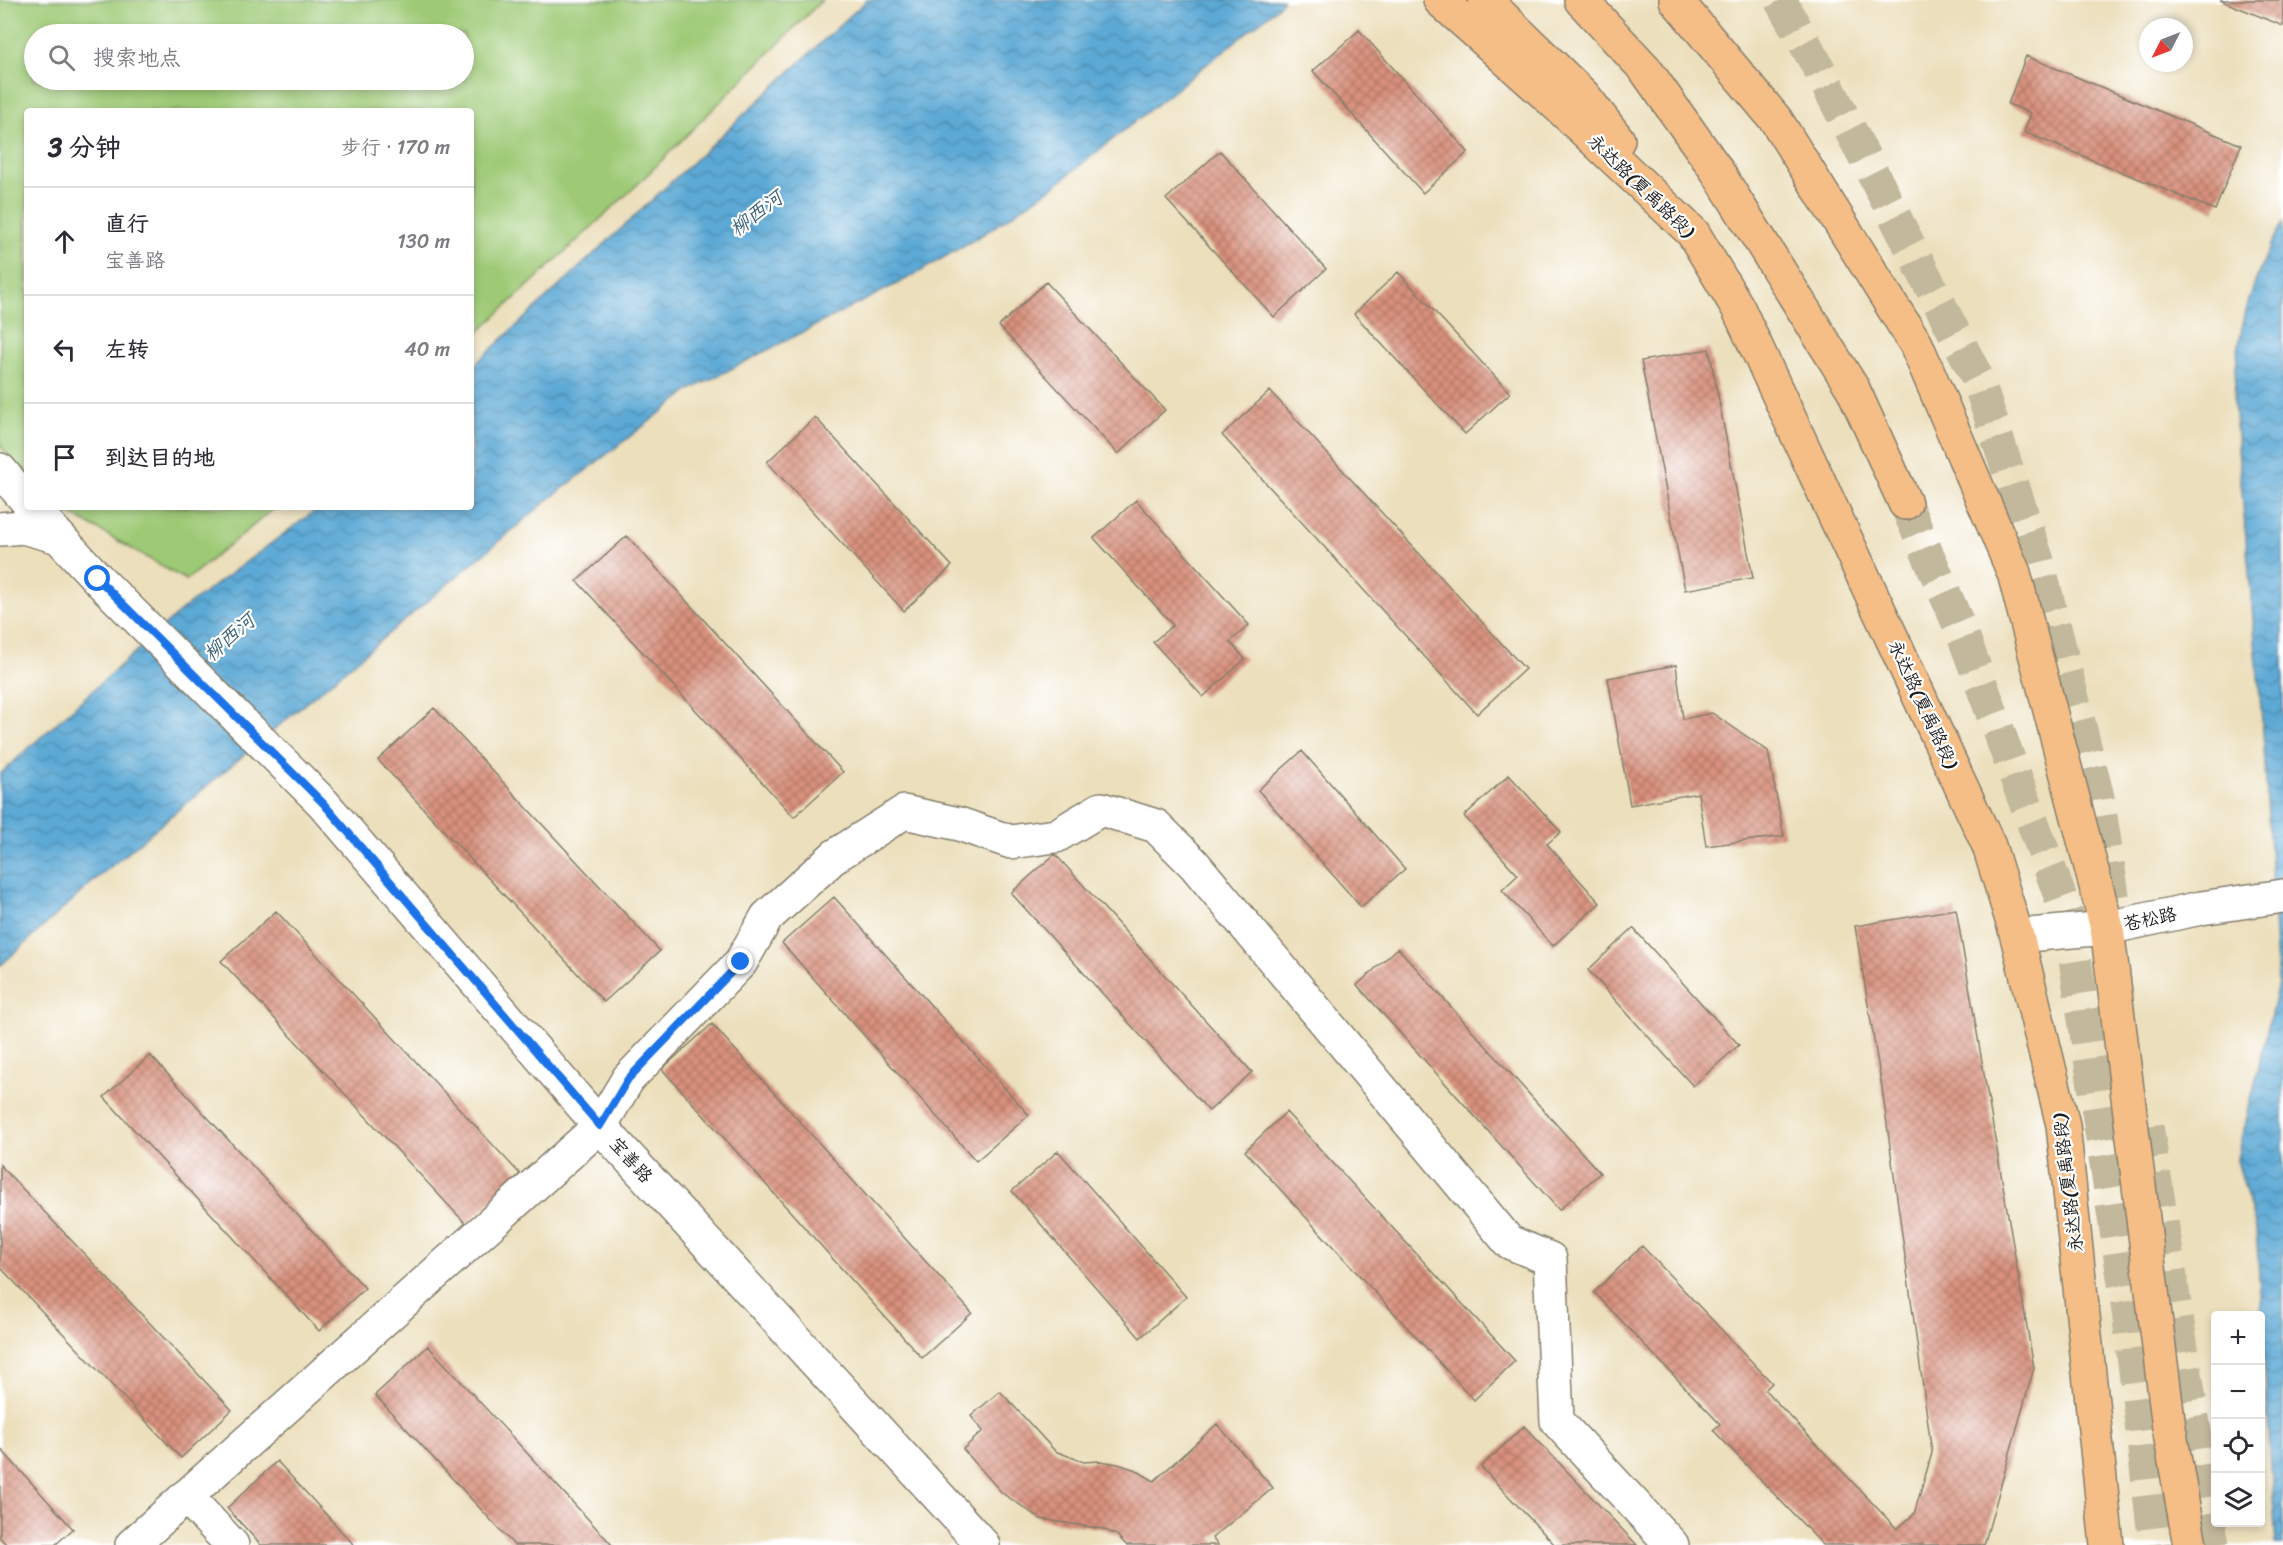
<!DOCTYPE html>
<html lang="zh">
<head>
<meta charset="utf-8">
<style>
  body { margin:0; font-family:Sriracha,"LXGW WenKai TC",sans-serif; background:#f7f7f7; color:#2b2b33 }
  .controls { position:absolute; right:18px; bottom:18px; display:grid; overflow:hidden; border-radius:6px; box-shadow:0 3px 9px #0003 }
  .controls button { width:54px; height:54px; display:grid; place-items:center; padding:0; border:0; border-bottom:2px solid #e1e1e2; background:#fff; color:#2b2b33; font:30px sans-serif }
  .compass { position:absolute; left:2139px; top:18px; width:54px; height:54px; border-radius:50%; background:#fff; box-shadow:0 3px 9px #0003; rotate:228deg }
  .stop { position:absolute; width:18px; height:18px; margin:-14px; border:4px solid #1a73e8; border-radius:50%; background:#fff }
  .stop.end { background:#1a73e8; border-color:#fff; box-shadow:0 2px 6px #0008 }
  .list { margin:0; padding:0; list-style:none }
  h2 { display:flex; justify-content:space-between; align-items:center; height:78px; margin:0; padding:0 24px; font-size:26px }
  h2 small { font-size:20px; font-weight:400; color:#7c7c81 }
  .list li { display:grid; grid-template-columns:39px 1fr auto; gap:18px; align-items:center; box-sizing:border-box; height:108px; padding:0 24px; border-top:2px solid #e1e1e2 }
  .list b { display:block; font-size:22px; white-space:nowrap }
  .list p { margin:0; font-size:20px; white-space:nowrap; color:#7c7c81 }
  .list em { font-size:20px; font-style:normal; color:#7c7c81 }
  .icon { flex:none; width:33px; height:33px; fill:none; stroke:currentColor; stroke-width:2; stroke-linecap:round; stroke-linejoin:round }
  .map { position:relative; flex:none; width:2283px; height:1545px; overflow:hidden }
  .search { position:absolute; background:#fff; box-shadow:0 3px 9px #0003; left:24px; top:24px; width:450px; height:66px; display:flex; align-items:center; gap:15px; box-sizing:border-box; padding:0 21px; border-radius:33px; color:#7c7c81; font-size:22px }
  .panel { position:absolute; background:#fff; box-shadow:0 3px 9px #0003; left:24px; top:108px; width:450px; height:402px; border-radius:6px }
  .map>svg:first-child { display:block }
</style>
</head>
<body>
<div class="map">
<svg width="2283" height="1545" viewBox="0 0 2283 1545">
  <defs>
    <pattern id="water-waves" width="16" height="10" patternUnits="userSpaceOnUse" patternTransform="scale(1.5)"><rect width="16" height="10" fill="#5ba9d5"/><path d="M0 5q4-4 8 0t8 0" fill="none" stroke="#4a89ac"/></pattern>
    <pattern id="building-cross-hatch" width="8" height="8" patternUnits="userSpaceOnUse" patternTransform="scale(1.5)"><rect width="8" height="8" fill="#d9917d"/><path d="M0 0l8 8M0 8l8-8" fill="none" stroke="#af7666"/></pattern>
  </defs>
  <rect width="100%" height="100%" fill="#fff"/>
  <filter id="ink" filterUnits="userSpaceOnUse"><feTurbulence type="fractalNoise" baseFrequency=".0167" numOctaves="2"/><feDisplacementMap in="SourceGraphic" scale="12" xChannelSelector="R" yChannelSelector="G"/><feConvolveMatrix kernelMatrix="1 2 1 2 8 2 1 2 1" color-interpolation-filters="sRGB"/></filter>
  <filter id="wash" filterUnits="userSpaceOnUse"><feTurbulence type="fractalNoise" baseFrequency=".008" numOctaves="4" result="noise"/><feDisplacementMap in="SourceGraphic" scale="24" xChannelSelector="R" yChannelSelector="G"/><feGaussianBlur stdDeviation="1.35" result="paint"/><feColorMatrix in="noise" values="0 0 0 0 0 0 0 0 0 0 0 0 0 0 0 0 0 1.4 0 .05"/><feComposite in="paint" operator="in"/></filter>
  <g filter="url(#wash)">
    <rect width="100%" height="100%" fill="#ecdfbc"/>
    <path fill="#9eca76" stroke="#5d7349" stroke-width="1.5" fill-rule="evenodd" d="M0 0H822L639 183 471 339V111H27V482L0 445ZM34 34H464V80H34Z
      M59 507H276L186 580Z"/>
    <path fill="url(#water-waves)" stroke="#3c6278" stroke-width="1.5" d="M867 0H1283L1276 9 1053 187 985 233 914 275 690 390 548 500 96 879 0 966V774L184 608 320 507H471V368Z
      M2283 222V1545H2276L2256 1228 2237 1160 2278 984 2263 731 2234 402C2235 335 2250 281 2283 222Z"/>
    <g id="blocks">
      <path fill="url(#building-cross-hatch)" d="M2220 0H2283V26Z
        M1359 30 1468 152 1423 193 1313 71Z
        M2026 56 2241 145 2215 210 2024 132 2031 113 2008 104Z
        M1220 151 1326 269 1274 317 1166 199Z
        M1398 272 1510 393 1465 434 1354 314Z
        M1046 282 1165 410 1118 454 999 326Z
        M1709 349 1753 578 1685 590 1641 361Z
        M1270 391 1525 669 1477 714 1222 435Z
        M815 417 952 566 904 611 767 462Z
        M1136 500 1249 625 1230 642 1245 659 1203 697 1153 642 1173 625 1094 538Z
        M627 536 843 772 794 817 577 581Z
        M1676 665 1683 719 1712 713 1768 751 1784 836 1706 846 1698 793 1630 805 1608 678Z
        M434 708 660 951 604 1002 378 760Z
        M1302 751 1405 869 1361 907 1258 790Z
        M1509 775 1561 832 1547 844 1600 903 1553 946 1502 890 1518 875 1464 816Z
        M1055 854 1252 1072 1209 1111 1011 893Z
        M834 897 1029 1115 976 1161 782 943Z
        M1956 909 2034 1368 1984 1545H1823L1713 1430 1720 1424 1594 1292 1642 1246 1772 1383 1765 1390 1897 1529 1914 1514 1932 1453 1882 1088 1855 926Z
        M276 911 520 1174 466 1224 221 961Z
        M1633 928 1739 1045 1693 1086 1588 970Z
        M1398 948 1600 1173 1559 1210 1357 985Z
        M712 1024 972 1313 922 1358 662 1069Z
        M150 1055 365 1288 319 1331 104 1097Z
        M1286 1112 1515 1361 1474 1400 1245 1151Z
        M1058 1151 1186 1297 1140 1338 1012 1191Z
        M0 1165 232 1410 181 1458 0 1267Z
        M428 1346 612 1545H514L375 1395Z
        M1000 1391 1055 1451 1084 1462 1100 1461 1118 1464 1136 1470 1154 1481 1217 1424 1273 1488 1212 1538 1218 1545H1126L1117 1535 1103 1529 1041 1519 1002 1493 963 1449 983 1431 971 1416Z
        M1524 1426 1637 1545H1555L1481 1467Z
        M0 1448 73 1529 55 1545H7L0 1538Z
        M277 1461 354 1545H261L227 1508Z"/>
    </g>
  </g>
  <g filter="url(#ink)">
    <use href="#blocks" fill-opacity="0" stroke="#847e6c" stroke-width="1.5"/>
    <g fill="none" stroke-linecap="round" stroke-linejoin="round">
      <path stroke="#c2b89c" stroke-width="33" stroke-dasharray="33 16" stroke-linecap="butt" d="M1780 0 1816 63 1977 377 2038 561 2098 797 2116 915
        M1905 503 1961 630 2069 920 2128 1310 2155 1545
        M2147 1126 2213 1545"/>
      <g stroke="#847e6c" stroke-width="36">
        <path id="minor" d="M0 470 27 501
          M0 529 23 527 59 537 32 507
          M59 537 98 579 323 803 600 1126 983 1545
          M2017 936 2107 928 2201 908 2283 896
          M186 1496 232 1545
          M132 1545 600 1126 628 1079 741 962 767 917 835 856 904 812 959 824 1011 842 1056 836 1101 809 1156 826 1194 864 1509 1242 1550 1259 1557 1421 1672 1545"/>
      </g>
      <g stroke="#847e6c" stroke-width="36">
        <path id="major" d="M1440 0 1554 102 1693 233 1738 308 1989 846 2017 936 2063 1125 2107 1545
          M1485 0 1584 96 1618 140
          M1676 0 1776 120 1916 344 2014 573 2107 928 2169 1428 2190 1545"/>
      </g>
      <g stroke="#847e6c" stroke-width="36">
        <path id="highway" d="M1581 0 1645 69 1715 168 1853 389 1905 503"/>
      </g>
      <use href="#minor" stroke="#fff" stroke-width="33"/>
      <use href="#major" stroke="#f6be87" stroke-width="33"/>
      <use href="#highway" stroke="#f6be87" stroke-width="33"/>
    </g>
  </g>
  <g fill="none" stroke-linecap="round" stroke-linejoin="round" filter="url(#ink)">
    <path stroke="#1a73e8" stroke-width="8" d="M98 579 323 803 600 1126 628 1079 741 962"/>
  </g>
  <g text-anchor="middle" stroke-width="4.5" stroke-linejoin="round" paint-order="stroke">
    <g font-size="18" fill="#1c1c1c" stroke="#fff">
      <text transform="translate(1641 186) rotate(44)" y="6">永达路(夏禹路段)</text>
      <text transform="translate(1923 704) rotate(65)" y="6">永达路(夏禹路段)</text>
      <text transform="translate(2150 919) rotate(-12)" y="6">苍松路</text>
      <text transform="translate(631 1160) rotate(48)" y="6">宝善路</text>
      <text transform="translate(2068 1183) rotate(-97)" y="6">永达路(夏禹路段)</text>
    </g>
    <g font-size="20" font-style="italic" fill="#3c6278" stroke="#fff">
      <text transform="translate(756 213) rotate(-37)" y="7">柳西河</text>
      <text transform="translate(229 637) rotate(-41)" y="7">柳西河</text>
    </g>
  </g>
</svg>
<div class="controls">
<button>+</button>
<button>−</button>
<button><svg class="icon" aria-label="locate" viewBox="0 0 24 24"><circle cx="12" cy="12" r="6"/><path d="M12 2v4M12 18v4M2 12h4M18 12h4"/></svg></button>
<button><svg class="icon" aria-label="layers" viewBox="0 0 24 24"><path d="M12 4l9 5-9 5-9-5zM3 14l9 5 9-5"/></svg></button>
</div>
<svg class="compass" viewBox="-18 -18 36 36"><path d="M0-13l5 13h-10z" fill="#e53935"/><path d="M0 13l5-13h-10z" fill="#7c7c81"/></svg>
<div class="stop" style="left:98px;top:579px"></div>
<div class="stop end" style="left:741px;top:962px"></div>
<div class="search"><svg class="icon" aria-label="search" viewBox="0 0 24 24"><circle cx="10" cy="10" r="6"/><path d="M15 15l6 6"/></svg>搜索地点</div>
<section class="panel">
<h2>3 分钟<small>步行 · 170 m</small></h2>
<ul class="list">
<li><svg class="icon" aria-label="ahead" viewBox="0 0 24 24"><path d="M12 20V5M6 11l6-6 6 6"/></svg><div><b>直行</b><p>宝善路</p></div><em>130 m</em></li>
<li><svg class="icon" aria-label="left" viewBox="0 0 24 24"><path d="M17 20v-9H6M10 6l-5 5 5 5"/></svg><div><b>左转</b></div><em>40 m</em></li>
<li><svg class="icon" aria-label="arrive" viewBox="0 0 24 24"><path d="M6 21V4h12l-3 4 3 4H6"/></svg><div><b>到达目的地</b></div></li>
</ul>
</section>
</div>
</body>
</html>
